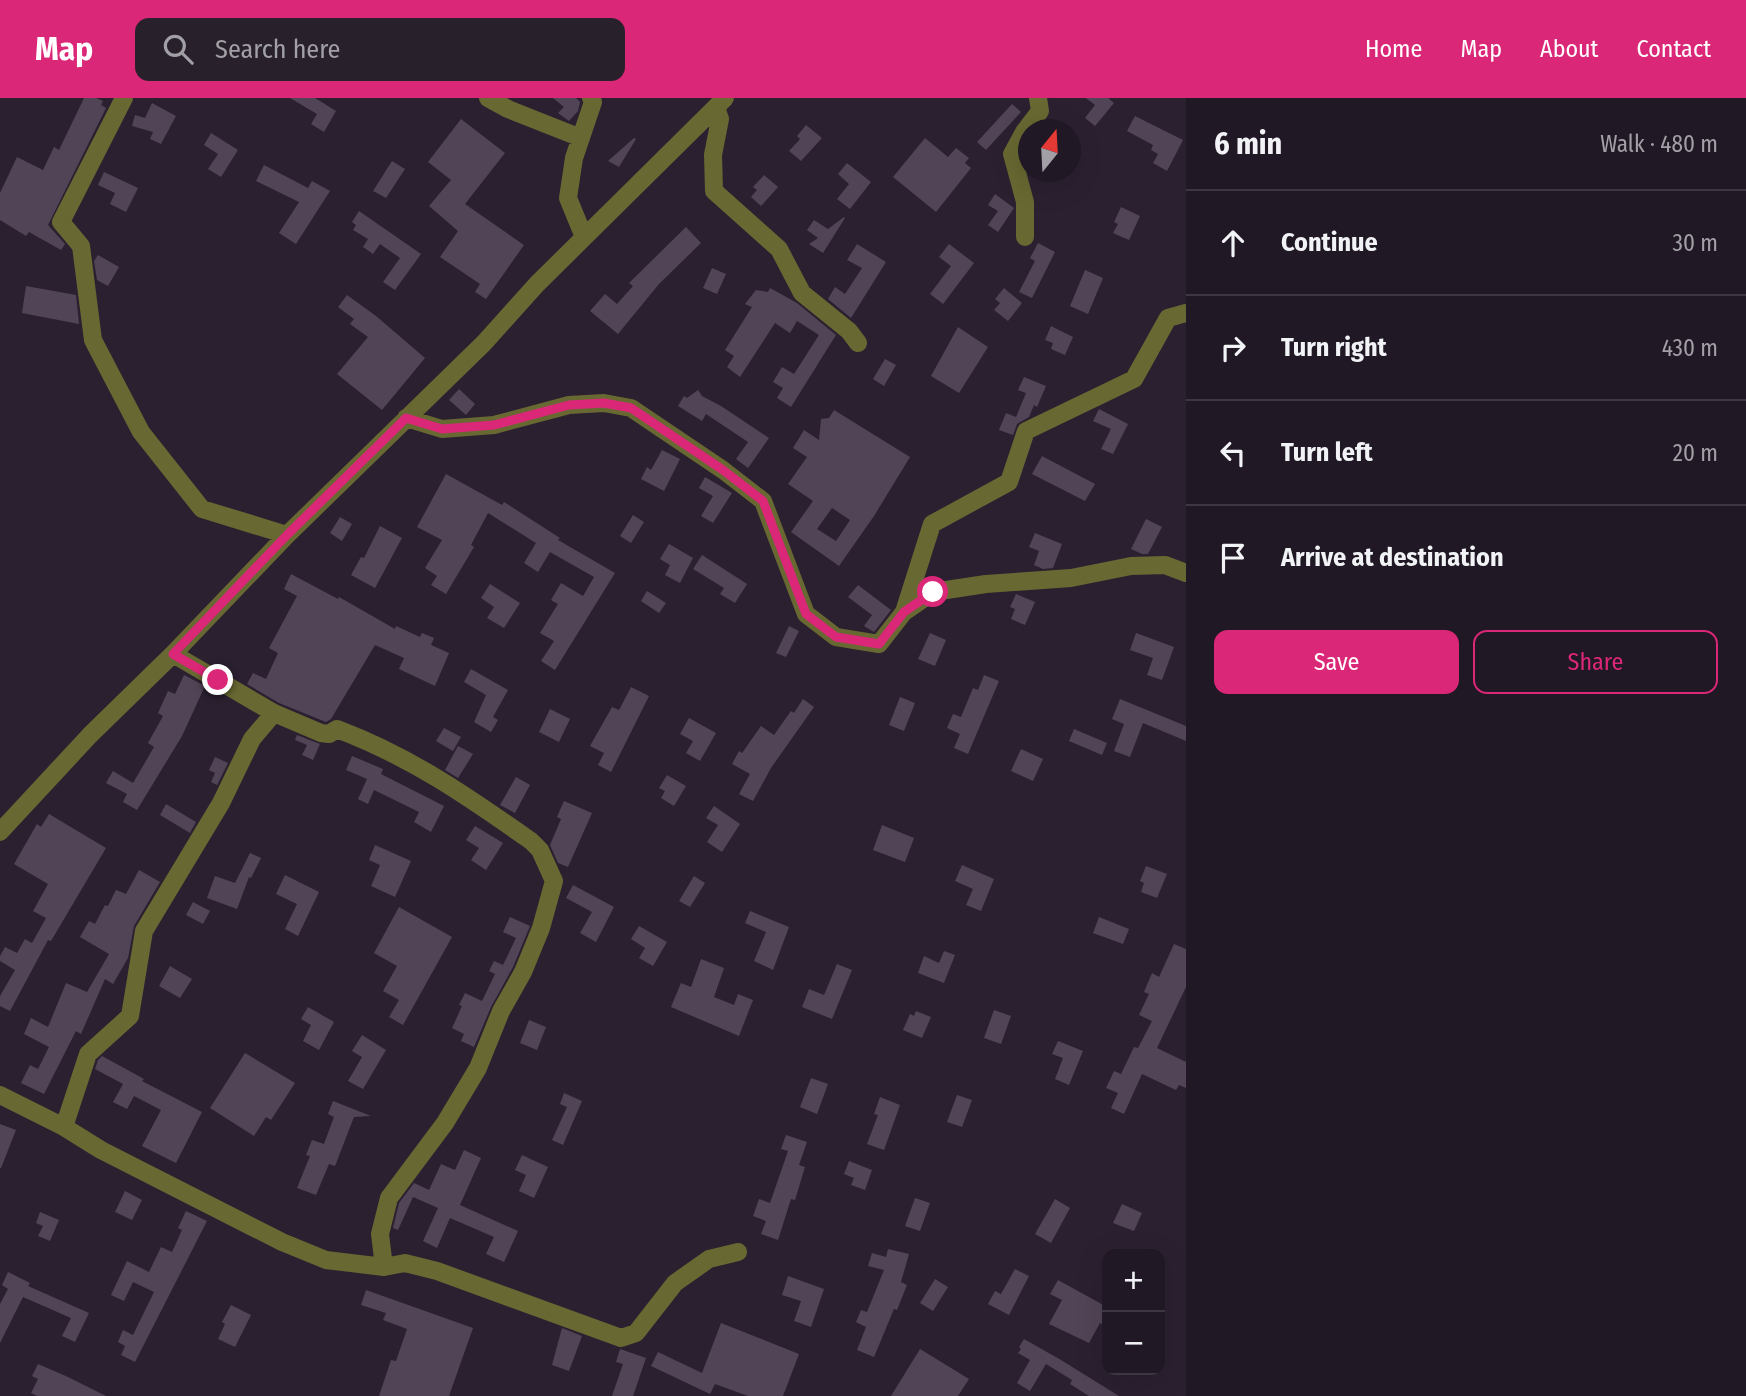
<!DOCTYPE html>
<html lang="en">
<head>
<meta charset="utf-8">
<style>
  body { margin:0; font-family:"Fira Sans Condensed",sans-serif; background:#28212c; color:#f1f3f6 }
  .controls { position:absolute; right:21px; bottom:21px; display:grid; overflow:hidden; border-radius:14px; box-shadow:0 7px 28px #0002 }
  .controls button { width:63px; height:63px; display:grid; place-items:center; padding:0; border:0; border-bottom:2px solid #3d3741; background:#201824; color:#f1f3f6; font:35px sans-serif }
  .compass { position:absolute; left:1018px; top:21px; width:63px; height:63px; border-radius:50%; background:#201824; box-shadow:0 7px 28px #0002; rotate:18deg }
  .stop { position:absolute; width:21px; height:21px; margin:-16px; border:5px solid #db2777; border-radius:50%; background:#fff }
  .stop.end { background:#db2777; border-color:#fff; box-shadow:0 2px 7px #0008 }
  .list { margin:0; padding:0; list-style:none }
  h2 { display:flex; justify-content:space-between; align-items:center; height:91px; margin:0; padding:0 28px; font-size:30px }
  h2 small { font-size:23px; font-weight:400; color:#a2a0a6 }
  .list li { display:grid; grid-template-columns:46px 1fr auto; gap:21px; align-items:center; box-sizing:border-box; height:105px; padding:0 28px; border-top:2px solid #3d3741 }
  .list b { display:block; font-size:26px; white-space:nowrap }
  .list em { font-size:23px; font-style:normal; color:#a2a0a6 }
  .actions { display:flex; gap:14px; padding:21px 28px }
  .actions a { flex:1; padding:16px 0; border:2px solid #db2777; border-radius:14px; text-align:center; font-size:24px; color:#db2777 }
  .actions .main { background:#db2777; color:#fff }
  .icon { flex:none; width:38px; height:38px; fill:none; stroke:currentColor; stroke-width:2; stroke-linecap:round; stroke-linejoin:round }
  .map { position:relative; flex:none; width:1186px; height:1298px; overflow:hidden }
  header { display:flex; align-items:center; gap:42px; box-sizing:border-box; height:98px; padding:0 35px; background:#db2777; color:#fff }
  header strong { font-size:33px }
  nav { display:flex; gap:38px; margin-inline-start:auto; font-size:24px }
  .search { width:490px; height:63px; background:#28212c; display:flex; align-items:center; gap:18px; box-sizing:border-box; padding:0 24px; border-radius:14px; color:#a2a0a6; font-size:26px }
  main { display:flex }
  aside { flex:1; background:#201824 }
  .map>svg:first-child { display:block }
</style>
</head>
<body>
<header>
<strong>Map</strong>
<div class="search"><svg class="icon" aria-label="search" viewBox="0 0 24 24"><circle cx="10" cy="10" r="6"/><path d="M15 15l6 6"/></svg>Search here</div>
<nav><a>Home</a><a>Map</a><a>About</a><a>Contact</a></nav>
</header>
<main>
<div class="map">
<svg width="1186" height="1298" viewBox="0 0 1186 1298">
  <rect width="100%" height="100%" fill="#2b2030"/>
  <path fill="#514456" fill-rule="evenodd" d="M84 0H96L103 3 101 7 106 10 48 127 65 146 61 152 29 134 26 138 0 122V95L17 59 43 72 54 49 59 52Z
    M290 0H315L336 13 324 34 311 26 317 16Z
    M553 0H576L580 4 578 13 569 23 558 15 564 9Z
    M1086 0H1108L1114 5 1095 28 1085 20 1095 7Z
    M152 5 176 18 161 46 150 41 153 34 132 28 135 17 145 20Z
    M1012 6 1021 14 986 52 977 44Z
    M1135 18 1183 42 1167 73 1153 65 1158 56 1151 52 1153 47 1127 33Z
    M461 21 505 55 465 106 524 147 486 201 475 194 480 186 440 159 458 133 429 108 451 82 428 64Z
    M806 27 822 40 801 63 789 53 800 41 797 38Z
    M211 35 238 52 221 79 208 71 218 56 204 47Z
    M634 40 636 41 619 69 608 63Z
    M925 40 948 59 956 50 969 60 965 65 971 70 936 114 893 79Z
    M392 63 405 71 386 100 373 93Z
    M847 65 871 84 850 111 837 101 849 86 838 76Z
    M264 67 308 90 312 83 330 93 296 146 279 135 299 104 256 83Z
    M104 74 138 90 126 114 110 106 115 95 98 87Z
    M764 77 778 89 761 108 751 99 757 92 753 89Z
    M995 96 1014 110 998 134 988 127 998 113 988 107Z
    M1121 109 1140 118 1129 142 1113 135 1118 126 1114 124Z
    M359 113 421 156 395 192 383 184 400 160 380 146 373 156 363 149 368 141 353 132 356 127 352 124Z
    M844 119 845 120 823 155 809 146 818 140 807 132 814 122 828 131Z
    M686 129 701 145 659 186 618 236 590 213 605 196 617 206 633 188 629 185Z
    M1038 145 1055 154 1032 200 1019 194 1035 163 1030 160Z
    M857 146 886 164 851 220 828 201 835 189 845 196 862 170 847 162Z
    M949 146 974 165 943 206 930 196 951 168 939 159Z
    M98 157 119 169 108 188 97 182 94 163Z
    M712 170 726 176 717 196 703 190Z
    M1085 172 1103 180 1088 216 1070 208Z
    M26 188 76 197 79 226 22 215Z
    M770 190 797 205 836 237 791 309 777 300 783 290 773 284 782 269 794 276 819 237 797 223 790 235 775 225 740 279 727 269 734 258 725 252 752 209 745 206 756 192 768 194Z
    M1004 190 1022 205 1008 223 994 212 1000 205 995 201Z
    M347 197 376 218 425 260 382 312 337 276 368 239 350 226 354 221 338 209Z
    M1051 228 1073 239 1065 257 1051 251 1053 245 1045 242Z
    M958 229 988 249 959 295 931 278Z
    M885 261 896 267 884 288 873 281Z
    M1024 279 1046 288 1037 309 1034 307 1029 319 1017 326 1013 337 999 332 1006 315 1016 319 1026 295 1018 292Z
    M459 291 475 306 466 317 449 302Z
    M698 292 702 298 721 308 769 340 748 370 736 361 748 344 706 316 702 323 678 308 684 298 687 300Z
    M1099 311 1128 326 1113 356 1101 351 1111 331 1093 323Z
    M834 312 910 359 874 418 839 468 791 434 813 403 788 386 807 359 793 350 804 332 819 342 821 321 829 320ZM832 410 850 422 836 443 817 431Z
    M662 352 680 361 664 393 641 381 647 369 651 372Z
    M1042 358 1095 386 1085 403 1032 376Z
    M446 376 502 407 504 404 560 440 558 442 615 475 555 572 541 563 554 543 540 535 558 506 551 502 561 485 583 498 594 479 550 454 538 474 524 465 536 445 488 415 471 447 474 449 446 496 431 487 437 478 425 470 442 442 417 429Z
    M705 379 732 395 713 425 701 418 713 398 699 390Z
    M633 417 644 424 631 445 620 438Z
    M340 419 352 426 342 443 330 435Z
    M1146 421 1162 429 1148 456H1142L1131 451Z
    M380 428 402 440 375 490 351 477 361 459 364 460Z
    M1035 435 1062 446 1053 470 1043 471 1034 467 1039 453 1029 449Z
    M669 446 693 460 680 485 665 477 670 467 660 461Z
    M702 457 747 486 735 505 720 496 724 490 693 471Z
    M291 476 338 501 339 499 395 531 396 528 420 539 422 535 434 540 431 547 449 555 435 588 399 571 404 560 375 547 331 621 326 624 279 605 247 586 253 575 266 581 278 555 269 550 297 498 284 491Z
    M490 486 520 505 504 530 487 520 494 509 481 500Z
    M858 487 891 512 874 534 864 528 872 517 848 499Z
    M647 493 666 505 659 515 641 503Z
    M1016 496 1035 504 1025 527 1011 521 1015 511 1010 509Z
    M789 528 799 533 786 559 776 555Z
    M930 535 946 542 935 568 918 561Z
    M1136 535 1174 549 1162 582 1147 577 1153 560 1130 552Z
    M471 571 508 592 493 619 498 622 491 634 474 624 486 597 464 584Z
    M184 577 205 588 182 638 137 712 123 704 127 696 106 685 113 673 133 685 154 649 148 645 163 618 158 615 168 593 175 596Z
    M984 577 999 583 968 656 954 650 960 636 947 630 953 616 961 619 973 590 978 592Z
    M631 589 649 598 611 674 598 667 604 655 590 648 612 609 619 612Z
    M900 599 915 605 904 633 889 627Z
    M803 601 814 609 771 670 753 703 739 696 750 676 732 666 739 653 742 655 761 628 774 637 791 613 794 615Z
    M1120 601 1186 628V643L1143 625 1130 659 1114 653 1124 626 1112 621Z
    M550 611 570 621 559 644 539 634Z
    M689 620 716 635 700 663 686 655 693 643 680 636Z
    M444 630 461 639 453 653 436 643Z
    M1074 631 1107 645 1102 657 1069 643Z
    M297 637 320 646 313 662 302 657 307 647 295 642Z
    M458 648 473 656 458 680 445 672Z
    M1021 651 1043 661 1033 683 1011 673Z
    M352 658 383 671 381 676 444 708 431 734 414 724 419 714 374 692 368 706 358 701 367 681 346 672Z
    M215 659 228 665 217 687 211 684 215 675 209 672Z
    M667 677 686 688 674 708 661 700 665 693 659 690Z
    M516 679 530 687 515 715 500 707Z
    M564 703 592 715 568 769 558 765 550 747 561 721 557 719Z
    M166 706 196 724 190 735 160 717Z
    M714 708 740 726 722 754 707 744 718 727 706 720Z
    M49 716 106 750 51 843 48 842 10 913 0 908V898L15 872 0 863V858L5 849 17 855 25 841 32 845 46 820 33 813 48 786 14 766 37 726 41 729Z
    M882 727 914 740 905 764 873 752Z
    M475 728 503 745 486 772 471 762 479 750 466 742Z
    M375 747 411 763 395 799 371 788 380 767 369 762Z
    M250 755 261 760 251 780 249 779 237 811 207 800 215 778 235 785Z
    M962 767 994 781 981 813 966 807 973 791 955 783Z
    M1146 768 1167 776 1157 800 1141 794 1144 785 1140 783Z
    M139 772 160 784 134 828 128 860 113 886 105 881 81 936 76 933 44 996 21 985 30 967 38 971 49 949 24 936 31 920 48 929 66 885 87 894 109 856 80 839 89 823 95 826 105 807 108 808 116 792 126 796Z
    M285 777 319 794 298 838 285 831 297 806 276 796Z
    M694 778 705 785 690 809 679 803Z
    M573 787 614 809 596 844 580 835 592 814 566 800Z
    M193 804 210 813 203 826 186 817Z
    M399 809 452 839 403 927 389 919 399 902 383 893 397 868 374 855Z
    M750 813 789 829 773 872 754 863 766 834 745 825Z
    M510 819 530 828 513 869 491 909 474 949 461 943 464 936 452 930 462 908 459 907 465 895 482 903 495 876 489 873 494 863 503 867 516 840 503 834Z
    M1099 819 1129 831 1123 846 1093 835Z
    M639 828 667 844 653 868 639 860 645 850 631 841Z
    M1174 846 1186 851V889L1157 950 1186 964V990L1179 987 1176 992 1142 976 1124 1016 1111 1010 1118 995 1106 990 1114 973 1121 976 1134 949 1138 950 1152 923 1139 917 1149 896 1144 894 1152 875 1159 879Z
    M944 853 955 857 944 885 918 875 924 858 939 865Z
    M701 861 724 870 714 899 734 907 738 896 753 902 739 938 671 909 681 885 691 889Z
    M837 866 852 872 832 921 802 909 809 891 824 897Z
    M170 868 192 881 180 900 159 888Z
    M308 909 334 924 319 952 303 943 311 927 301 921Z
    M994 912 1011 918 1001 946 984 940Z
    M916 913 931 919 922 940 903 932 910 916 914 918Z
    M529 922 546 929 537 952 520 945Z
    M362 937 386 952 363 991 348 983 362 959 352 953Z
    M1058 943 1083 953 1069 987 1055 981 1063 960 1052 956Z
    M245 955 295 985 271 1022 266 1019 254 1038 210 1010Z
    M102 958 144 981 142 983 202 1014 176 1065 142 1048 161 1012 134 998 127 1011 113 1004 123 986 95 971 98 962Z
    M811 980 828 986 817 1016 800 1009Z
    M564 995 582 1003 563 1047 552 1042 567 1009 560 1006Z
    M957 997 972 1002 962 1029 947 1024Z
    M880 999 900 1007 884 1052 867 1046 878 1017 874 1016Z
    M333 1003 371 1018 354 1019 335 1068 329 1066 316 1097 297 1090 310 1058 306 1057 312 1042 324 1046 334 1019 328 1016Z
    M0 1026 16 1032 1 1070H0Z
    M786 1037 807 1044 799 1067 805 1069 795 1102 791 1101 778 1142 761 1136 766 1123 753 1118 759 1101 770 1105 788 1053 781 1051Z
    M464 1052 481 1060 460 1107 518 1133 504 1164 486 1156 494 1139 450 1120 437 1150 423 1143 438 1110 413 1099 398 1132 393 1130 399 1105 414 1085 429 1092 441 1066 455 1072Z
    M522 1057 548 1069 534 1100 519 1093 526 1077 515 1072Z
    M849 1063 872 1072 865 1092 851 1087 854 1080 844 1076Z
    M125 1093 142 1102 132 1122 115 1114Z
    M915 1100 930 1105 920 1133 905 1128Z
    M1055 1101 1070 1110 1051 1145 1035 1136Z
    M1122 1106 1142 1115 1134 1133 1113 1125Z
    M186 1113 207 1123 135 1264 121 1257 125 1248 118 1244 123 1232 133 1237 154 1194 133 1184 124 1203 111 1197 127 1163 149 1174 161 1149 172 1154 182 1132 178 1130Z
    M40 1114 59 1122 50 1143 38 1138 43 1128 36 1125Z
    M888 1151 909 1156 901 1184 907 1187 897 1212 894 1211 874 1259 857 1252 866 1229 856 1224 861 1212 867 1214 884 1172 868 1168 872 1155 886 1159Z
    M1015 1171 1029 1178 1009 1217 988 1206 995 1193 1001 1196Z
    M8 1174 30 1185 28 1188 89 1215 75 1244 62 1238 71 1220 23 1199 0 1245V1206L8 1191 2 1187Z
    M788 1178 824 1191 811 1229 794 1223 801 1203 782 1197Z
    M935 1181 948 1189 933 1213 920 1205Z
    M1058 1182 1107 1209V1229L1100 1225 1089 1245 1049 1226 1062 1202 1050 1196Z
    M366 1192 473 1230 449 1298H379L391 1262 396 1263 407 1231 383 1222 386 1215 361 1207Z
    M231 1207 251 1217 235 1249 218 1241 225 1226 222 1224Z
    M721 1225 799 1256 783 1298H748L715 1286 710 1296 651 1268 658 1254 702 1275Z
    M562 1230 582 1238 569 1273 552 1267Z
    M1024 1241 1061 1262 1119 1298H1089L1070 1286 1072 1282 1046 1266 1030 1293 1017 1285 1030 1262 1018 1255 1021 1251 1019 1249Z
    M620 1251 646 1260 633 1298H612L623 1266 616 1264Z
    M920 1251 969 1281 958 1298H891Z
    M38 1266 68 1279 106 1298H37L31 1295 38 1281 32 1278Z"/>
  <g fill="none" stroke-linecap="round" stroke-linejoin="round">
    <path stroke="#686832" stroke-width="18" d="M124 0 61 124 81 148 93 242 141 334 202 411 287 437
      M488 0 508 11 581 40
      M716 9 720 21 713 57 714 93 779 151 802 195 849 233 858 245
      M584 139 568 100 574 60 593 4 591 0
      M1025 139V104L1012 56 1024 34 1040 13 1038 0
      M406 320 442 331 494 327 569 307 604 305 631 310 723 372 763 403 806 516 836 539 879 546 904 514 933 494 986 486 1071 480 1131 468 1165 467 1186 475
      M904 514 932 426 1009 384 1026 333 1134 281 1168 220 1186 215
      M173 556 274 615 321 635 329 636 337 631C411 659 467 698 531 743L540 752 554 783 541 830 523 874 501 913 478 970 445 1025 389 1100 380 1136 384 1169
      M0 734 90 637 173 556 287 437 484 245 537 186 725 0
      M0 997 64 1029 101 1052 282 1144 326 1162 384 1169 405 1165 437 1173 621 1240 636 1235 675 1185 709 1161 738 1154
      M64 1029 88 956 130 918 144 833 221 705 252 641 274 615"/>
  </g>
  <g fill="none" stroke-linecap="round" stroke-linejoin="round">
    <path stroke="#db2777" stroke-width="9" d="M218 582 173 556 287 437 406 320 442 331 494 327 569 307 604 305 631 310 723 372 763 403 806 516 836 539 879 546 904 514 933 494"/>
  </g>
</svg>
<div class="controls">
<button>+</button>
<button>−</button>
</div>
<svg class="compass" viewBox="-18 -18 36 36"><path d="M0-13l5 13h-10z" fill="#e53935"/><path d="M0 13l5-13h-10z" fill="#a2a0a6"/></svg>
<div class="stop" style="left:933px;top:494px"></div>
<div class="stop end" style="left:218px;top:582px"></div>
</div>
<aside>
<h2>6 min<small>Walk · 480 m</small></h2>
<ul class="list">
<li><svg class="icon" aria-label="ahead" viewBox="0 0 24 24"><path d="M12 20V5M6 11l6-6 6 6"/></svg><div><b>Continue</b></div><em>30 m</em></li>
<li><svg class="icon" aria-label="right" viewBox="0 0 24 24"><path d="M7 20v-9h11M14 6l5 5-5 5"/></svg><div><b>Turn right</b></div><em>430 m</em></li>
<li><svg class="icon" aria-label="left" viewBox="0 0 24 24"><path d="M17 20v-9H6M10 6l-5 5 5 5"/></svg><div><b>Turn left</b></div><em>20 m</em></li>
<li><svg class="icon" aria-label="arrive" viewBox="0 0 24 24"><path d="M6 21V4h12l-3 4 3 4H6"/></svg><div><b>Arrive at destination</b></div></li>
</ul>
<div class="actions"><a class="main">Save</a><a>Share</a></div>
</aside>
</main>
</body>
</html>
